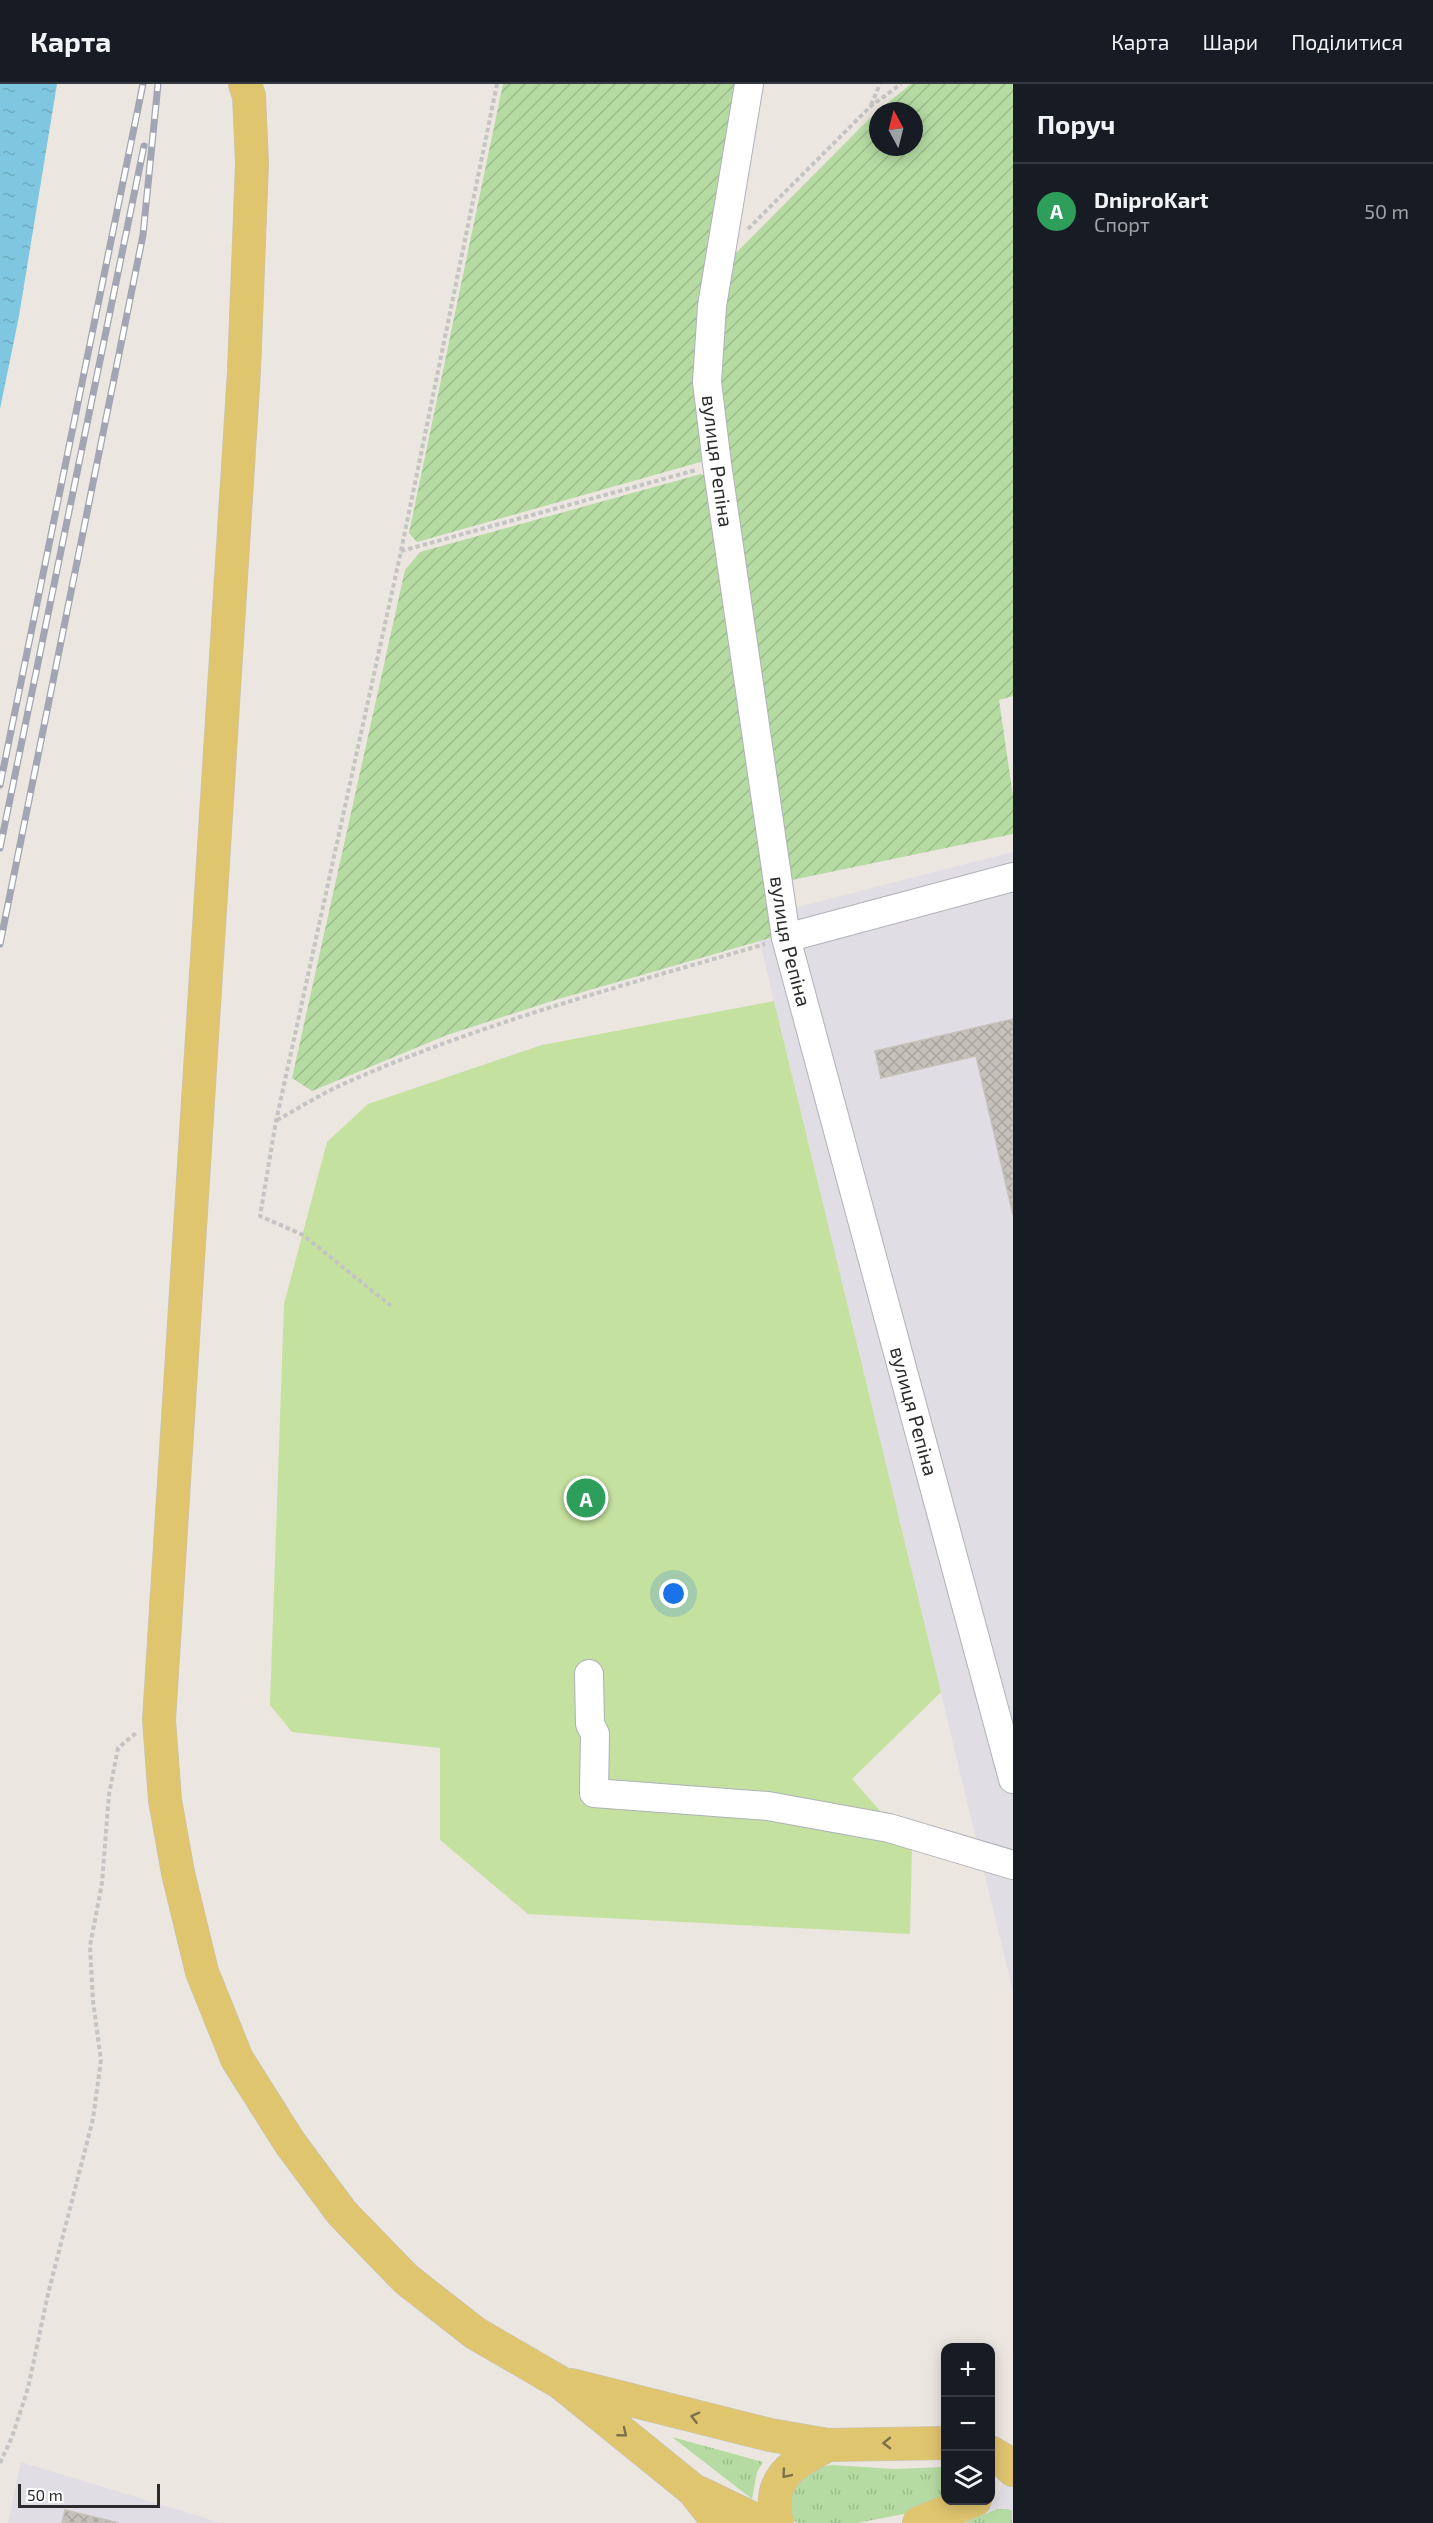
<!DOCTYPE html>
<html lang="uk">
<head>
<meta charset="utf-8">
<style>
  body { margin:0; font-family:"Exo 2",sans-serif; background:#20242c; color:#f1f3f6 }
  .controls { position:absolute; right:18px; bottom:18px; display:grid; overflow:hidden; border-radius:12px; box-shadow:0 3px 15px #0003 }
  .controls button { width:54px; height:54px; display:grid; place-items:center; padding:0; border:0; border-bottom:2px solid #363941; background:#171b24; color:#f1f3f6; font:30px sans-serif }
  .compass { position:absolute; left:869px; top:18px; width:54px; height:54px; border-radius:50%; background:#171b24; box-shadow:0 3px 15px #0003; rotate:353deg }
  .scale { position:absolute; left:18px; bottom:15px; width:142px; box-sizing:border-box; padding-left:6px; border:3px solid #2b2b2b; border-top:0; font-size:16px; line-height:21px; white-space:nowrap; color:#2b2b2b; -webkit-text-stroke:4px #fff; paint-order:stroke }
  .you { position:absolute; left:674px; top:1510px; width:21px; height:21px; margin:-15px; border:4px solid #fff; border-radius:50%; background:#1a73e8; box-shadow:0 0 0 9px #1a73e833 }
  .badge { display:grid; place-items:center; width:39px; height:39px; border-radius:50%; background:#7c3aed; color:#fff; font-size:20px; font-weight:700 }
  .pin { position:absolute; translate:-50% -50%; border:3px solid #fff; box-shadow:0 2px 6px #0006 }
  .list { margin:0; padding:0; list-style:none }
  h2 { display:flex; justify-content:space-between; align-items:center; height:78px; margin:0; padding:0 24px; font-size:26px }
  h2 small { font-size:20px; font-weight:400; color:#9ea1a6 }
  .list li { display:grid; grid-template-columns:39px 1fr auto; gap:18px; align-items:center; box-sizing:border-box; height:96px; padding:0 24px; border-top:2px solid #363941 }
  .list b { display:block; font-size:22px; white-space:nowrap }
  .list p { margin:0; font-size:20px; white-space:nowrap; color:#9ea1a6 }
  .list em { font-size:20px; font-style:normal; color:#9ea1a6 }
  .icon { flex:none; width:33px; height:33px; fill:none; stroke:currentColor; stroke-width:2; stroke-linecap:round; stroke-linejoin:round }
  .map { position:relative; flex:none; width:1013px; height:2439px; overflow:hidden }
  header { display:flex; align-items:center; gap:36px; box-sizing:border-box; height:84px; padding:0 30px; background:#171b24; border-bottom:2px solid #363941 }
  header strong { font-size:28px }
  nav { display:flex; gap:33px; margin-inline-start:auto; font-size:21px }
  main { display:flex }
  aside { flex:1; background:#171b24 }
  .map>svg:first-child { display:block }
</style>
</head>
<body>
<header>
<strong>Карта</strong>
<nav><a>Карта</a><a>Шари</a><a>Поділитися</a></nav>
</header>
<main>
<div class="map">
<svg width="1013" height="2439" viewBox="0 0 1013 2439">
  <defs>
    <pattern id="grass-tufts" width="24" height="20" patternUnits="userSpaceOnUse" patternTransform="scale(1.5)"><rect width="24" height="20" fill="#b5dba2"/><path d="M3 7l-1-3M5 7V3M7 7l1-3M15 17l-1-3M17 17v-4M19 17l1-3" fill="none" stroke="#9cbc8c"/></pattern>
    <pattern id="garden-furrows" width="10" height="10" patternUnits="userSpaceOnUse" patternTransform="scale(1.5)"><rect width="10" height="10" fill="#b5dba2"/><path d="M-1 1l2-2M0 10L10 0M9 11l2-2" fill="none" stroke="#9cbc8c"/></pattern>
    <pattern id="water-ripples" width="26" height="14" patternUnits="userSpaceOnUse" patternTransform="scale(1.5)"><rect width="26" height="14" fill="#7fc7e0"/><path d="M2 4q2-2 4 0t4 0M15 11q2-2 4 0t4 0" fill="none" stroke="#6eabc0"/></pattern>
    <pattern id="building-cross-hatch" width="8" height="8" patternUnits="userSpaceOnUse" patternTransform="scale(1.5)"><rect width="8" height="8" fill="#c4c0ba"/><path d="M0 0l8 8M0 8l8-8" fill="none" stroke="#a9a5a0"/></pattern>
  </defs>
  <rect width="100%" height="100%" fill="#ebe6df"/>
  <path fill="#e0dee4" d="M1013 768V1908L754 834Z
    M21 2378 221 2439H8Z
    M1013 2383V2439H981Z"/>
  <path fill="url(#grass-tufts)" d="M672 2353 763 2378 757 2388 752 2415Z
    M833 2381 895 2385 945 2383V2413L909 2429 857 2439H797L791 2434 787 2403 811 2384Z
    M997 2425H1008L1012 2427V2439H964Z"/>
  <path fill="url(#garden-furrows)" fill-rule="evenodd" d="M503 0H739L704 377 417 458 409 449Z
    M911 0H1013V612L999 616 1013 712V750L787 797 717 297 721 225 733 172 875 29ZM878 27H914V63H878Z
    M701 390 711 395 775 847 770 854 555 916 447 951 312 1007 292 994 405 486 420 468Z"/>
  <path fill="#c5e19f" d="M774 917 941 1608 852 1695 912 1763 910 1850 528 1830 440 1756V1664L292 1648 270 1621 284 1220 327 1058 368 1020 542 961Z"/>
  <path fill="url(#water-ripples)" d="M0 0H57L19 232 0 325Z"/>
  <path fill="url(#building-cross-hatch)" stroke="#c6c1b9" stroke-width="1.5" d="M1013 935V1131L976 972 881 994 875 967Z
    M65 2426 119 2439H62Z"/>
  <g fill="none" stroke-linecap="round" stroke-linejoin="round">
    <g stroke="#afb1ba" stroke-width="30">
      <g id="minor">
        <path id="s1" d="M749 0 712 222 707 298 717 380 786 854 1013 1695"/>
        <path d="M786 854 1013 793"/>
        <path d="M589 1590 590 1640 595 1650 594 1709 768 1722 889 1744 1013 1781"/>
      </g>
    </g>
    <g stroke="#c4c4c4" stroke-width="34">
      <path id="major" d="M245 0 249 12 252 79 244 287 159 1636 165 1716 178 1789 202 1888 237 1975 290 2059 342 2129 406 2195 475 2249 561 2299 693 2406 719 2439
        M571 2301 770 2351 828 2361 946 2359
        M990 2368 1002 2375 1013 2386
        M700 2409 762 2439
        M777 2439C766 2393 793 2380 828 2361
        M919 2439 975 2416"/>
    </g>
    <path stroke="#c4c4c4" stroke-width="4" stroke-dasharray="4.5 3" stroke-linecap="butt" d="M871 21 880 0
      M748 145 871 22 901 0
      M401 467 696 386
      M277 1036C298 1025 319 1011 341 1001 477 940 622 902 765 860
      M391 1222 303 1151 260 1132 276 1037 401 467 497 0
      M0 2379 12 2353 28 2304 48 2210 93 2035 101 1976 93 1917 90 1862 102 1799 109 1710 118 1664 136 1649"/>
    <use href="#minor" stroke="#fff" stroke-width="28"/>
    <use href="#major" stroke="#e0c56f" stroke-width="33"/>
    <g stroke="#a2a5b3" stroke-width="7">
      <path id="rail" d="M0 701 143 0
        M0 764 144 62
        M0 860 143 151 158 0"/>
    </g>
    <use href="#rail" stroke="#fff" stroke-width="4.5" stroke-dasharray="14" stroke-linecap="butt"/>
  </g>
  <defs><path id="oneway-chevron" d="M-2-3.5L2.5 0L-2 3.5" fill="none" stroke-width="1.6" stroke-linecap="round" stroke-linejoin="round" transform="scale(1.5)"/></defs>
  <g stroke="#7c704a">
    <use href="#oneway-chevron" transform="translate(695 2333) rotate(-166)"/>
    <use href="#oneway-chevron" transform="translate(623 2349) rotate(39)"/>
    <use href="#oneway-chevron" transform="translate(887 2359) rotate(179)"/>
    <use href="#oneway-chevron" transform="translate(786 2390) rotate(130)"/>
  </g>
  <g text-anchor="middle" stroke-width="4.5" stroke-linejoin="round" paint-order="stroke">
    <g font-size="20" fill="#2b2b2b" stroke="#fff">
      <text dy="7" stroke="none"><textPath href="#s1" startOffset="381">вулиця Репіна</textPath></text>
      <text dy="7" stroke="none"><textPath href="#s1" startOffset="867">вулиця Репіна</textPath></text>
      <text dy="7" stroke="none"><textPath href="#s1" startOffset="1353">вулиця Репіна</textPath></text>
    </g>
  </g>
</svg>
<div class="controls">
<button>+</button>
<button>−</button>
<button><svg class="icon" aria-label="layers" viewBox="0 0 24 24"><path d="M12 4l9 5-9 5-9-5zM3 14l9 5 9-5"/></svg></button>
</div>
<svg class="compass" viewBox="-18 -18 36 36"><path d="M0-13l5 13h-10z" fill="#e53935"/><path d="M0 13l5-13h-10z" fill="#9ea1a6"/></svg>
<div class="scale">50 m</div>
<div class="you"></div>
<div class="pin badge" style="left:586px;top:1414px;background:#2e9e5b">A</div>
</div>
<aside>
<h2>Поруч<small></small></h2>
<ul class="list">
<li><span class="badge" style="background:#2e9e5b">A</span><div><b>DniproKart</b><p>Спорт</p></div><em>50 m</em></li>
</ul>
</aside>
</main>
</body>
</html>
